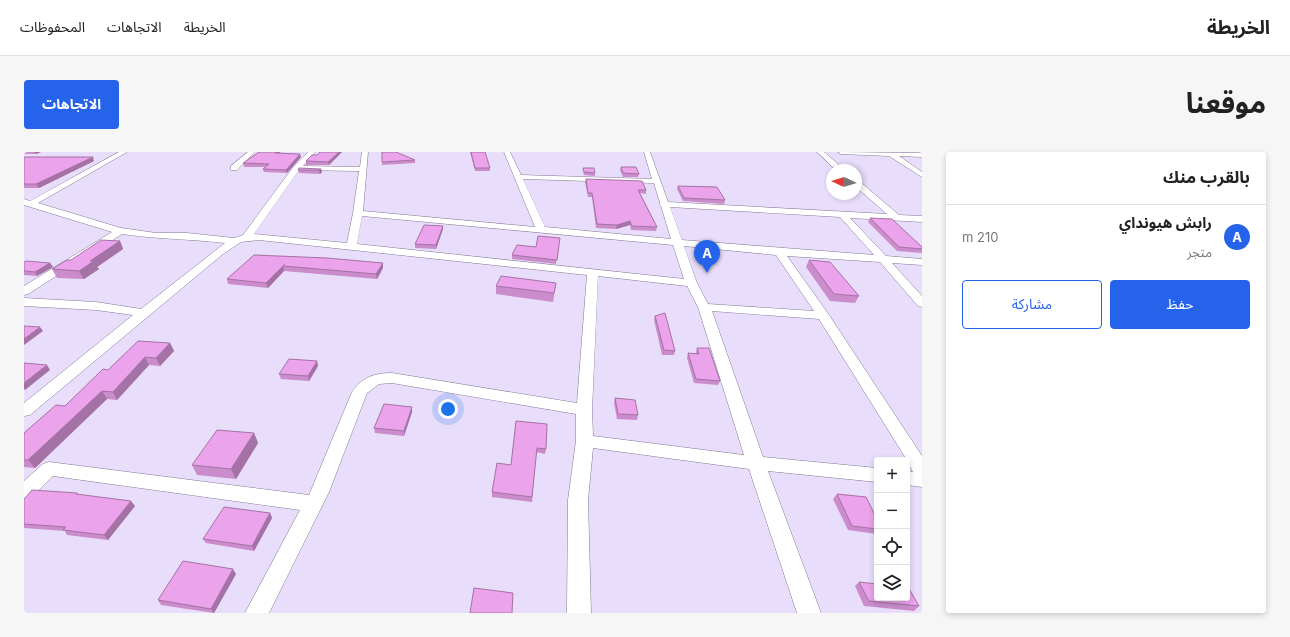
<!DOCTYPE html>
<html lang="ar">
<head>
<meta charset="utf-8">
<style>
  body { margin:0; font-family:Inter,"Noto Sans Arabic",sans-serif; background:#f6f6f6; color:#222; direction:rtl }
  .controls { position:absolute; right:12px; bottom:12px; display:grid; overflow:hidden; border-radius:4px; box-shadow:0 2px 6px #0003 }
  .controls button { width:36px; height:36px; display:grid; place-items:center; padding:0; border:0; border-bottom:1px solid #e0e0e0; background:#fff; color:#222; font:20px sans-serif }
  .compass { position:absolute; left:802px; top:12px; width:36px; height:36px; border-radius:50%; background:#fff; box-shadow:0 2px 6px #0003; rotate:274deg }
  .you { position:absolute; left:424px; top:257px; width:14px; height:14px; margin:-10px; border:3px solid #fff; border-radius:50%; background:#1a73e8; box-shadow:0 0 0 6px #1a73e833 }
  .badge { display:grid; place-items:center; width:26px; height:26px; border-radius:50%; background:#2563eb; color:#fff; font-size:13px; font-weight:700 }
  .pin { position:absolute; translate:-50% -33px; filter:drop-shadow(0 1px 2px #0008) }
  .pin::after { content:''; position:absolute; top:21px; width:14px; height:12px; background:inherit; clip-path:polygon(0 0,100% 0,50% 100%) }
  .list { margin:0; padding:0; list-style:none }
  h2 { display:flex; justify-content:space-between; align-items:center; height:52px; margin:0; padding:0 16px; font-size:17px }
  h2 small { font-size:13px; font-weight:400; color:#767676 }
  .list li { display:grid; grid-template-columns:26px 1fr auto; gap:12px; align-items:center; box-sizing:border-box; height:64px; padding:0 16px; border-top:1px solid #e0e0e0 }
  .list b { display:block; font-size:15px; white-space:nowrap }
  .list p { margin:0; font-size:13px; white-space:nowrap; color:#767676 }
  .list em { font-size:13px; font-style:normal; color:#767676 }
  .actions { display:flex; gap:8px; padding:12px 16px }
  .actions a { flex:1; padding:9px 0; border:1px solid #2563eb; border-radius:4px; text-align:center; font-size:14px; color:#2563eb }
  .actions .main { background:#2563eb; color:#fff }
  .icon { flex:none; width:22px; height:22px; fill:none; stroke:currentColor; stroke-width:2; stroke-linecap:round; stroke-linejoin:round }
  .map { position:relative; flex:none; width:898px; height:461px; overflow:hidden; direction:ltr; border-radius:4px }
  header { display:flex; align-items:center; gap:24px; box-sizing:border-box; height:56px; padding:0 20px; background:#fff; border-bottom:1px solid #e0e0e0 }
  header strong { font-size:19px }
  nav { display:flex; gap:22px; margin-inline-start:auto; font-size:14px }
  .intro { display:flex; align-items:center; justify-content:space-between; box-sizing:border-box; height:96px; padding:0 24px }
  h1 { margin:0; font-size:28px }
  .button { padding:10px 18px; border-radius:4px; background:#2563eb; color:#fff; font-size:14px; font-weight:700 }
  main { display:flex; gap:24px; padding:0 24px }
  aside { flex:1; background:#fff; border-radius:4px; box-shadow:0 2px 6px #0003 }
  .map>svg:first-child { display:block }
</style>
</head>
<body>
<header>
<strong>الخريطة</strong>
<nav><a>الخريطة</a><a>الاتجاهات</a><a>المحفوظات</a></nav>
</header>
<div class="intro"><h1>موقعنا</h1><a class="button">الاتجاهات</a></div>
<main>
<aside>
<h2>بالقرب منك<small></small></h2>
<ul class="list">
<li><span class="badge">A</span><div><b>رابش هيونداي</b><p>متجر</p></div><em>210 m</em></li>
</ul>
<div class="actions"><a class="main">حفظ</a><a>مشاركة</a></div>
</aside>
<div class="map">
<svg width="898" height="461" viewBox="0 0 898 461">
  <rect width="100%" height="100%" fill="#e8ddfa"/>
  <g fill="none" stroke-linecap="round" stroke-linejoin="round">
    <g stroke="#837993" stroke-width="1">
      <path id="minor" d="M95 0H103L14 51 97 76 132 81H163L210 86 219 83 270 14 284 0H291L279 14 336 15 338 0H344L339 59 511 75 480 0H486L497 23 628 27 620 0H626L644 50 863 62 832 35V29H835L875 63 898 64V70L826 66 862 104 898 107V113L868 111 898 144V155L894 154 856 110 763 104 805 163 898 304V335L883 333V319L889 320 883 308 795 167 688 159 739 305 853 316V330L744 319 797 461H773L725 317 569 296 564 348 567 461H543L544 348 552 289V262L368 231 355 232 343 241 305 340 245 461H221L276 358 29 324 7 346 0 349V329L19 312 25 310 285 343 328 240C338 225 351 221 368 221L553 251 563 123 235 88 217 90 199 102 6 263 0 264V251L109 163 72 158 0 154V146L72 150 117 157 201 91C166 87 132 87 98 82L4 142 0 143V134L88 80 0 53V47L6 49ZM275 18 335 19 329 61 323 91 230 82ZM499 27 630 31 636 51 635 52 637 54 647 87 521 75ZM646 55 816 65 850 103 658 88ZM338 64 649 93 660 127 333 92ZM660 94 752 103 790 159 684 152 673 131ZM574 124 663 134 674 155 720 303 569 284 568 258Z
        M224 0H231L213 18H207V14Z
        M793 0H800L821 18H812Z
        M814 0 898 1V5L875 4 898 20V25L865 4 817 2Z"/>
    </g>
    <use href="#minor" fill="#fff" fill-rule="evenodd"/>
  </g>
  <path fill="#ca8cca" d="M0 0H17L12 2H0Z
    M296 0H318L305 13H282V9L293 3Z
    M446 0H461L466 16V19H451Z
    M255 2 277 5 263 21 240 20 239 17 241 15H220L219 11Z
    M0 5 70 9 15 36H0Z
    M391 8V11L358 13V10Z
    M597 15 615 22 614 25H599L596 18Z
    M559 16 571 21V24L560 23 559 19Z
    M297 17 298 20 296 22 275 21 274 18Z
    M562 27 622 38V42L616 41 633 75 632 79 607 78 606 73 592 77 572 76 568 45H564L561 30Z
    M654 34 701 48 700 52 659 49 653 37Z
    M846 66 898 95V101L873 99 844 70Z
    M419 74V77L412 97 391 96V92Z
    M536 86 532 112 488 107V103Z
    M96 89 99 97 73 115 75 117 60 127 33 126 28 117 47 108Z
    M230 103 359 111V116L353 127 260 119 244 136 204 132 203 127Z
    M785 108 835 144 831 151 806 149 782 115Z
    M0 110 26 111 29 115 13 124 0 123Z
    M532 131 529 150 472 142V134Z
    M631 164 651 199 650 203H638L630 168Z
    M146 191 150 199 136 214 125 213 93 248 83 247 11 316 0 315V281L41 254 84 218Z
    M673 196 696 229 694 233 670 231 663 206 664 201 672 202V200Z
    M293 209 294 214 285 229 257 227 255 222Z
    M591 246 614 263 613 268 593 267 590 251Z
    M388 255V260L380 284 351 281 350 276Z
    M492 269 522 297 521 302 512 300 508 350 468 345V340L487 313Z
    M230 281 234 291 212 327 173 323 168 313Z
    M53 341 54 342 111 354 84 388 43 383 41 379 0 376V347Z
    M813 342 853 367V382L824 378 809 347Z
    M246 361 248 366 230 399 182 391 179 387Z
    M212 422 190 461 137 453 134 448Z
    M835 430 895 454 890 459 840 454 831 434Z"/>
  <path fill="#a472a4" d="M10 0H17L12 2Z
    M252 0H257L251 4V1Z
    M315 0H318L305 13 304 10Z
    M276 2 277 5 263 21 262 18Z
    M69 5 70 9 15 36 12 32Z
    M297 17 298 20 296 22 295 18Z
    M606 69V73L592 77 593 73Z
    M419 74V77L412 97V93Z
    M96 89 99 97 73 115 75 117 60 127 55 119 66 109Z
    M26 111 29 115 13 124 11 120Z
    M359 111V116L353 127 352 122Z
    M261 112 259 114 260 119 244 136 242 131Z
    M16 175 19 179 0 193V187Z
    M146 191 150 199 136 214 132 206Z
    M121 205 125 213 93 248 89 240Z
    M293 209 294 214 285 229 284 224Z
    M23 213 26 218 1 238 0 237V231Z
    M78 239 83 247 11 316 4 308Z
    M388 255V260L380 284V279Z
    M230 281 234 291 212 327 207 317Z
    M107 349 111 354 84 388 80 383Z
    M246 361 248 366 230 399 228 394Z
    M209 417 212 422 190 461 187 457Z"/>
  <path fill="#eba3eb" stroke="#a472a4" d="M235 0H252L251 1 276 2 262 18 239 17 245 12 219 11Z
    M296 0H315L304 10 282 9 288 3H293Z
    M358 0H372L391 8 358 10Z
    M447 0H461L466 16H451Z
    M0 5H69L12 32H0Z
    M597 15H612L615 22 599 21Z
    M275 16 297 17 295 18H274Z
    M559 16H570L571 21 560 20Z
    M562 27 618 29 622 38H614L633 75 608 74 606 69 593 73 573 72 568 41H564Z
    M654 34 693 35 701 48 660 46Z
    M846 66 868 67 898 95V97L875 95Z
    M400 73 419 74 412 93 391 92Z
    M514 84 536 86 533 108 488 103 493 93 512 95Z
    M77 88 96 89 66 109H70L55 119 28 117 43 108H47Z
    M230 103 303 106 359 111 352 122 259 114 261 112 242 131 203 127Z
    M785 108 806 110 835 144 810 142Z
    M2 109 26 111 11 120 0 119V110Z
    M477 124 532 131 530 141 472 134Z
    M641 161 651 199 640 198 631 164Z
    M0 174 16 175 0 187Z
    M114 189 146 191 132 206 121 205 89 240 78 239 4 308H0V281L32 253 41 254 79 217 84 218Z
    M673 196H685L696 229 672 227 664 201 675 202Z
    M265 207 293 209 284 224 255 222Z
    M0 211 23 213 0 231Z
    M591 246 611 248 614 263 594 262Z
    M360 252 388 255 380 279 350 276Z
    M492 269 523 272 522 297 513 296 508 345 468 340 473 311 487 313Z
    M193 278 230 281 207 317 168 313Z
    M8 338 53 341 52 342 107 349 80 383 39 378 42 375 0 372V347Z
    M813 342 842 345 853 367V377L828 374Z
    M200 355 246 361 228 394 179 387Z
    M159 409 209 417 187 457 134 448Z
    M835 430 853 432V446H883V435H884L895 454 845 449Z
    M450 436 489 441 488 461H446Z"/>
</svg>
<div class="controls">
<button>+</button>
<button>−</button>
<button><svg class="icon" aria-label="locate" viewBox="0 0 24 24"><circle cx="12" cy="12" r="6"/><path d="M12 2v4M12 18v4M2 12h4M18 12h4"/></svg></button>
<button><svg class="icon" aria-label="layers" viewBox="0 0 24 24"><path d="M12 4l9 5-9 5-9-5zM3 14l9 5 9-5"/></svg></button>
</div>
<svg class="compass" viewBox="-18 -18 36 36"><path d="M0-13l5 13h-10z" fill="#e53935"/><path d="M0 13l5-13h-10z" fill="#767676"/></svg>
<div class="you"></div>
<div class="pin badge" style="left:683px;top:121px">A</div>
</div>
</main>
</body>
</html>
